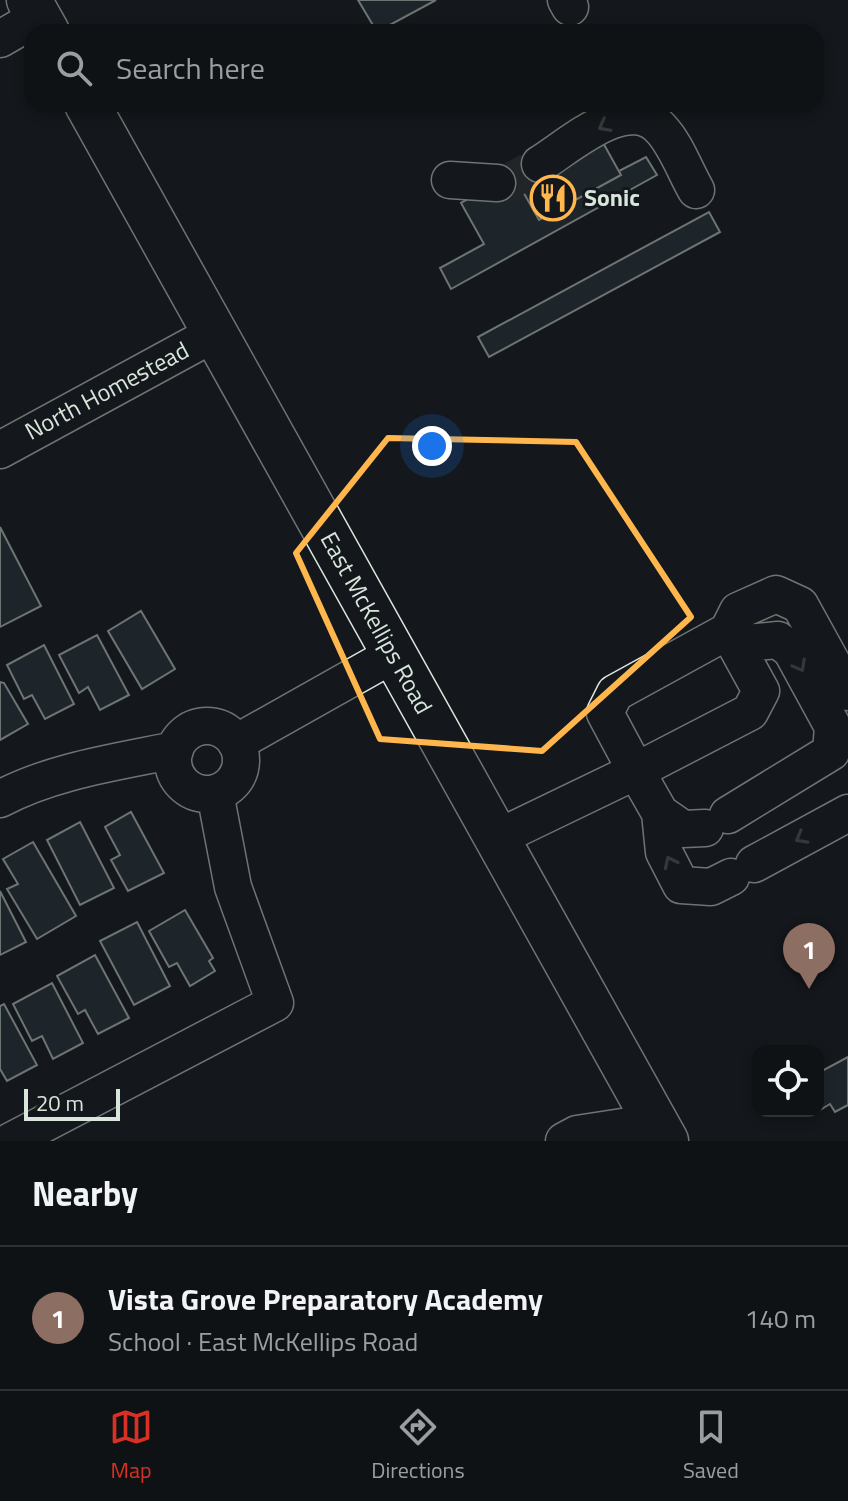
<!DOCTYPE html>
<html lang="en">
<head>
<meta charset="utf-8">
<style>
  body { margin:0; font-family:"Titillium Web",sans-serif; background:#181b1e; color:#f1f3f6 }
  .controls { position:absolute; right:24px; bottom:24px; display:grid; overflow:hidden; border-radius:16px; box-shadow:0 4px 12px #0003 }
  .controls button { width:72px; height:72px; display:grid; place-items:center; padding:0; border:0; border-bottom:2px solid #2f3234; background:#0f1215; color:#f1f3f6; font:40px sans-serif }
  .scale { position:absolute; left:24px; bottom:20px; width:96px; box-sizing:border-box; padding-left:8px; border:4px solid #d8e6dc; border-top:0; font-size:22px; line-height:28px; white-space:nowrap; color:#d8e6dc; -webkit-text-stroke:6px #14181c; paint-order:stroke }
  .you { position:absolute; left:432px; top:446px; width:28px; height:28px; margin:-20px; border:6px solid #fff; border-radius:50%; background:#1a73e8; box-shadow:0 0 0 12px #1a73e833 }
  .badge { display:grid; place-items:center; width:52px; height:52px; border-radius:50%; background:#d93025; color:#fff; font-size:26px; font-weight:700 }
  .pin { position:absolute; translate:-50% -66px; filter:drop-shadow(0 2px 4px #0008) }
  .pin::after { content:''; position:absolute; top:42px; width:28px; height:24px; background:inherit; clip-path:polygon(0 0,100% 0,50% 100%) }
  .list { margin:0; padding:0; list-style:none }
  h2 { display:flex; justify-content:space-between; align-items:center; height:104px; margin:0; padding:0 32px; font-size:34px }
  h2 small { font-size:26px; font-weight:400; color:#9b9ea0 }
  .list li { display:grid; grid-template-columns:52px 1fr auto; gap:24px; align-items:center; box-sizing:border-box; height:144px; padding:0 32px; border-top:2px solid #2f3234 }
  .list b { display:block; font-size:30px; white-space:nowrap }
  .list p { margin:0; font-size:26px; white-space:nowrap; color:#9b9ea0 }
  .list em { font-size:26px; font-style:normal; color:#9b9ea0 }
  .icon { flex:none; width:44px; height:44px; fill:none; stroke:currentColor; stroke-width:2; stroke-linecap:round; stroke-linejoin:round }
  .map { position:relative; flex:none; width:848px; height:1141px; overflow:hidden }
  .search { position:absolute; background:#0f1215; box-shadow:0 4px 12px #0003; left:24px; right:24px; top:24px; height:88px; display:flex; align-items:center; gap:20px; box-sizing:border-box; padding:0 28px; border-radius:24px; color:#9b9ea0; font-size:30px }
  .sheet { height:248px; background:#0f1215 }
  nav { display:flex; justify-content:space-around; align-items:center; box-sizing:border-box; height:112px; border-top:2px solid #2f3234; background:#0f1215; font-size:22px; color:#9b9ea0 }
  nav a { display:grid; justify-items:center; gap:4px }
  nav .on { color:#d93025 }
  .map>svg:first-child { display:block }
</style>
</head>
<body>
<div class="map">
<svg width="848" height="1141" viewBox="0 0 848 1141">
  <rect width="100%" height="100%" fill="#14181c"/>
  <path fill="#2c363c" stroke="#d8e6dc" stroke-width="2" d="M358 0H436L377 32Z
    M601 139 621 175 539 220 513 174 538 161Z
    M646 157 657 175 451 289 440 268 484 244 461 203 513 174 539 220 621 175 619 171Z
    M709 212 720 232 489 357 478 337Z
    M0 527 41 606 0 627Z
    M141 611 175 669 142 689 108 631Z
    M97 635 129 695 100 710 88 687 79 693 59 655Z
    M44 645 74 704 45 719 32 695 24 699 7 665Z
    M0 682 4 683 28 724 0 740Z
    M131 812 164 873 128 891 111 860 120 855 105 827Z
    M80 822 114 888 80 905 47 840Z
    M33 842 76 916 37 939 7 889 18 884 3 859Z
    M0 891 26 942 0 955Z
    M185 910 213 958 209 961 215 971 190 986 177 963 169 967 149 931Z
    M137 922 170 986 134 1005 100 941Z
    M95 955 129 1018 98 1034 85 1010 78 1014 57 976Z
    M52 983 83 1043 53 1059 42 1036 32 1041 13 1004Z
    M4 1004 37 1065 7 1081 0 1069V1006Z
    M848 1057V1105L835 1112 830 1104 820 1110 818 1073Z"/>
  <g fill="none" stroke-linecap="round" stroke-linejoin="round">
    <path stroke="#313739" stroke-width="36" stroke-dasharray="36 18" stroke-linecap="butt" d="M497 183H507L540 164"/>
    <g stroke="#d8e6dc" stroke-width="39">
      <path id="minor" d="M566 0 570 7
        M0 39 38 17
        M540 164C571 145 628 92 661 129 676 145 685 171 696 190
        M450 180 497 183
        M0 450 215 333
        M728 631 738 611 776 594 800 605 848 692
        M173 760a34 34 0 1 1 68 0a34 34 0 1 1-68 0Z
        M236 743 394 654
        M0 799C52 771 117 762 175 750
        M660 813 683 829 705 828
        M728 815 831 752 833 727 791 650 778 640 735 644
        M497 838 636 771 605 713 615 693 728 631 761 691 750 712 636 771 660 813 664 852 681 885 711 887 731 877
        M754 864 848 813
        M11 1141 275 1003 233 887 215 793
        M564 1141 577 1134 655 1122"/>
    </g>
    <g stroke="#d8e6dc" stroke-width="47">
      <path id="major" d="M29 0 47 32
        M87 104 666 1141"/>
    </g>
    <use href="#minor" stroke="#14181c" stroke-width="36"/>
    <use href="#major" stroke="#14181c" stroke-width="44"/>
  </g>
  <defs><path id="oneway-chevron" d="M-2-3.5L2.5 0L-2 3.5" fill="none" stroke-width="1.6" stroke-linecap="round" stroke-linejoin="round" transform="scale(2)"/></defs>
  <g stroke="#59605f">
    <use href="#oneway-chevron" transform="translate(604 126) rotate(152)"/>
    <use href="#oneway-chevron" transform="translate(800 666) rotate(61)"/>
    <use href="#oneway-chevron" transform="translate(801 838) rotate(151)"/>
    <use href="#oneway-chevron" transform="translate(670 862) rotate(-116)"/>
  </g>
  <path d="M0 0H848V1141H0ZM388 438 576 442 691 617 542 751 380 739 296 553Z" fill="#14181c" fill-opacity=".55" fill-rule="evenodd"/>
  <path fill="none" stroke="#ffb74d" stroke-width="6" stroke-linejoin="round" d="M388 438 576 442 691 617 542 751 380 739 296 553Z"/>
  <defs>
    <g id="restaurant-ring" transform="scale(2.3)"><circle r="9.5" fill="#14181c" stroke="#ffb74d" stroke-width="1.5"/><path d="M-5-6h1v4h1v-4h1v4h1v-4h1v5L-1.5 .5V6h-2V.5L-5-1ZM5-6V6H3V1.5H1.5Q1.5-4 5-6Z" fill="#ffb74d"/></g>
  </defs>
  <g fill-rule="evenodd">
    <use href="#restaurant-ring" x="553" y="198"/>
  </g>
  <g text-anchor="middle" stroke-width="6" stroke-linejoin="round" paint-order="stroke">
    <g font-size="24" font-weight="bold" fill="#d8e6dc" stroke="#14181c" text-anchor="start">
      <text x="584" y="206">Sonic</text>
    </g>
    <g font-size="24" fill="#d8e6dc" stroke="#14181c">
      <text transform="translate(107 391) rotate(-28)" y="8">North Homestead</text>
      <text transform="translate(376 623) rotate(61)" y="8">East McKellips Road</text>
    </g>
  </g>
</svg>
<div class="controls">
<button><svg class="icon" aria-label="locate" viewBox="0 0 24 24"><circle cx="12" cy="12" r="6"/><path d="M12 2v4M12 18v4M2 12h4M18 12h4"/></svg></button>
</div>
<div class="scale">20 m</div>
<div class="you"></div>
<div class="pin badge" style="left:809px;top:989px;background:#8d6e63">1</div>
<div class="search"><svg class="icon" aria-label="search" viewBox="0 0 24 24"><circle cx="10" cy="10" r="6"/><path d="M15 15l6 6"/></svg>Search here</div>
</div>
<section class="sheet">
<h2>Nearby<small></small></h2>
<ul class="list">
<li><span class="badge" style="background:#8d6e63">1</span><div><b>Vista Grove Preparatory Academy</b><p>School · East McKellips Road</p></div><em>140 m</em></li>
</ul>
</section>
<nav>
<a class="on"><svg class="icon" aria-label="map" viewBox="0 0 24 24"><path d="M3 6l6-2 6 2 6-2v14l-6 2-6-2-6 2zM9 4v14M15 6v14"/></svg>Map</a>
<a><svg class="icon" aria-label="directions" viewBox="0 0 24 24"><path d="M12 3l9 9-9 9-9-9zM9 14v-3h6M13 9l2 2-2 2"/></svg>Directions</a>
<a><svg class="icon" aria-label="saved" viewBox="0 0 24 24"><path d="M7 4h10v16l-5-4-5 4z"/></svg>Saved</a>
</nav>
</body>
</html>
